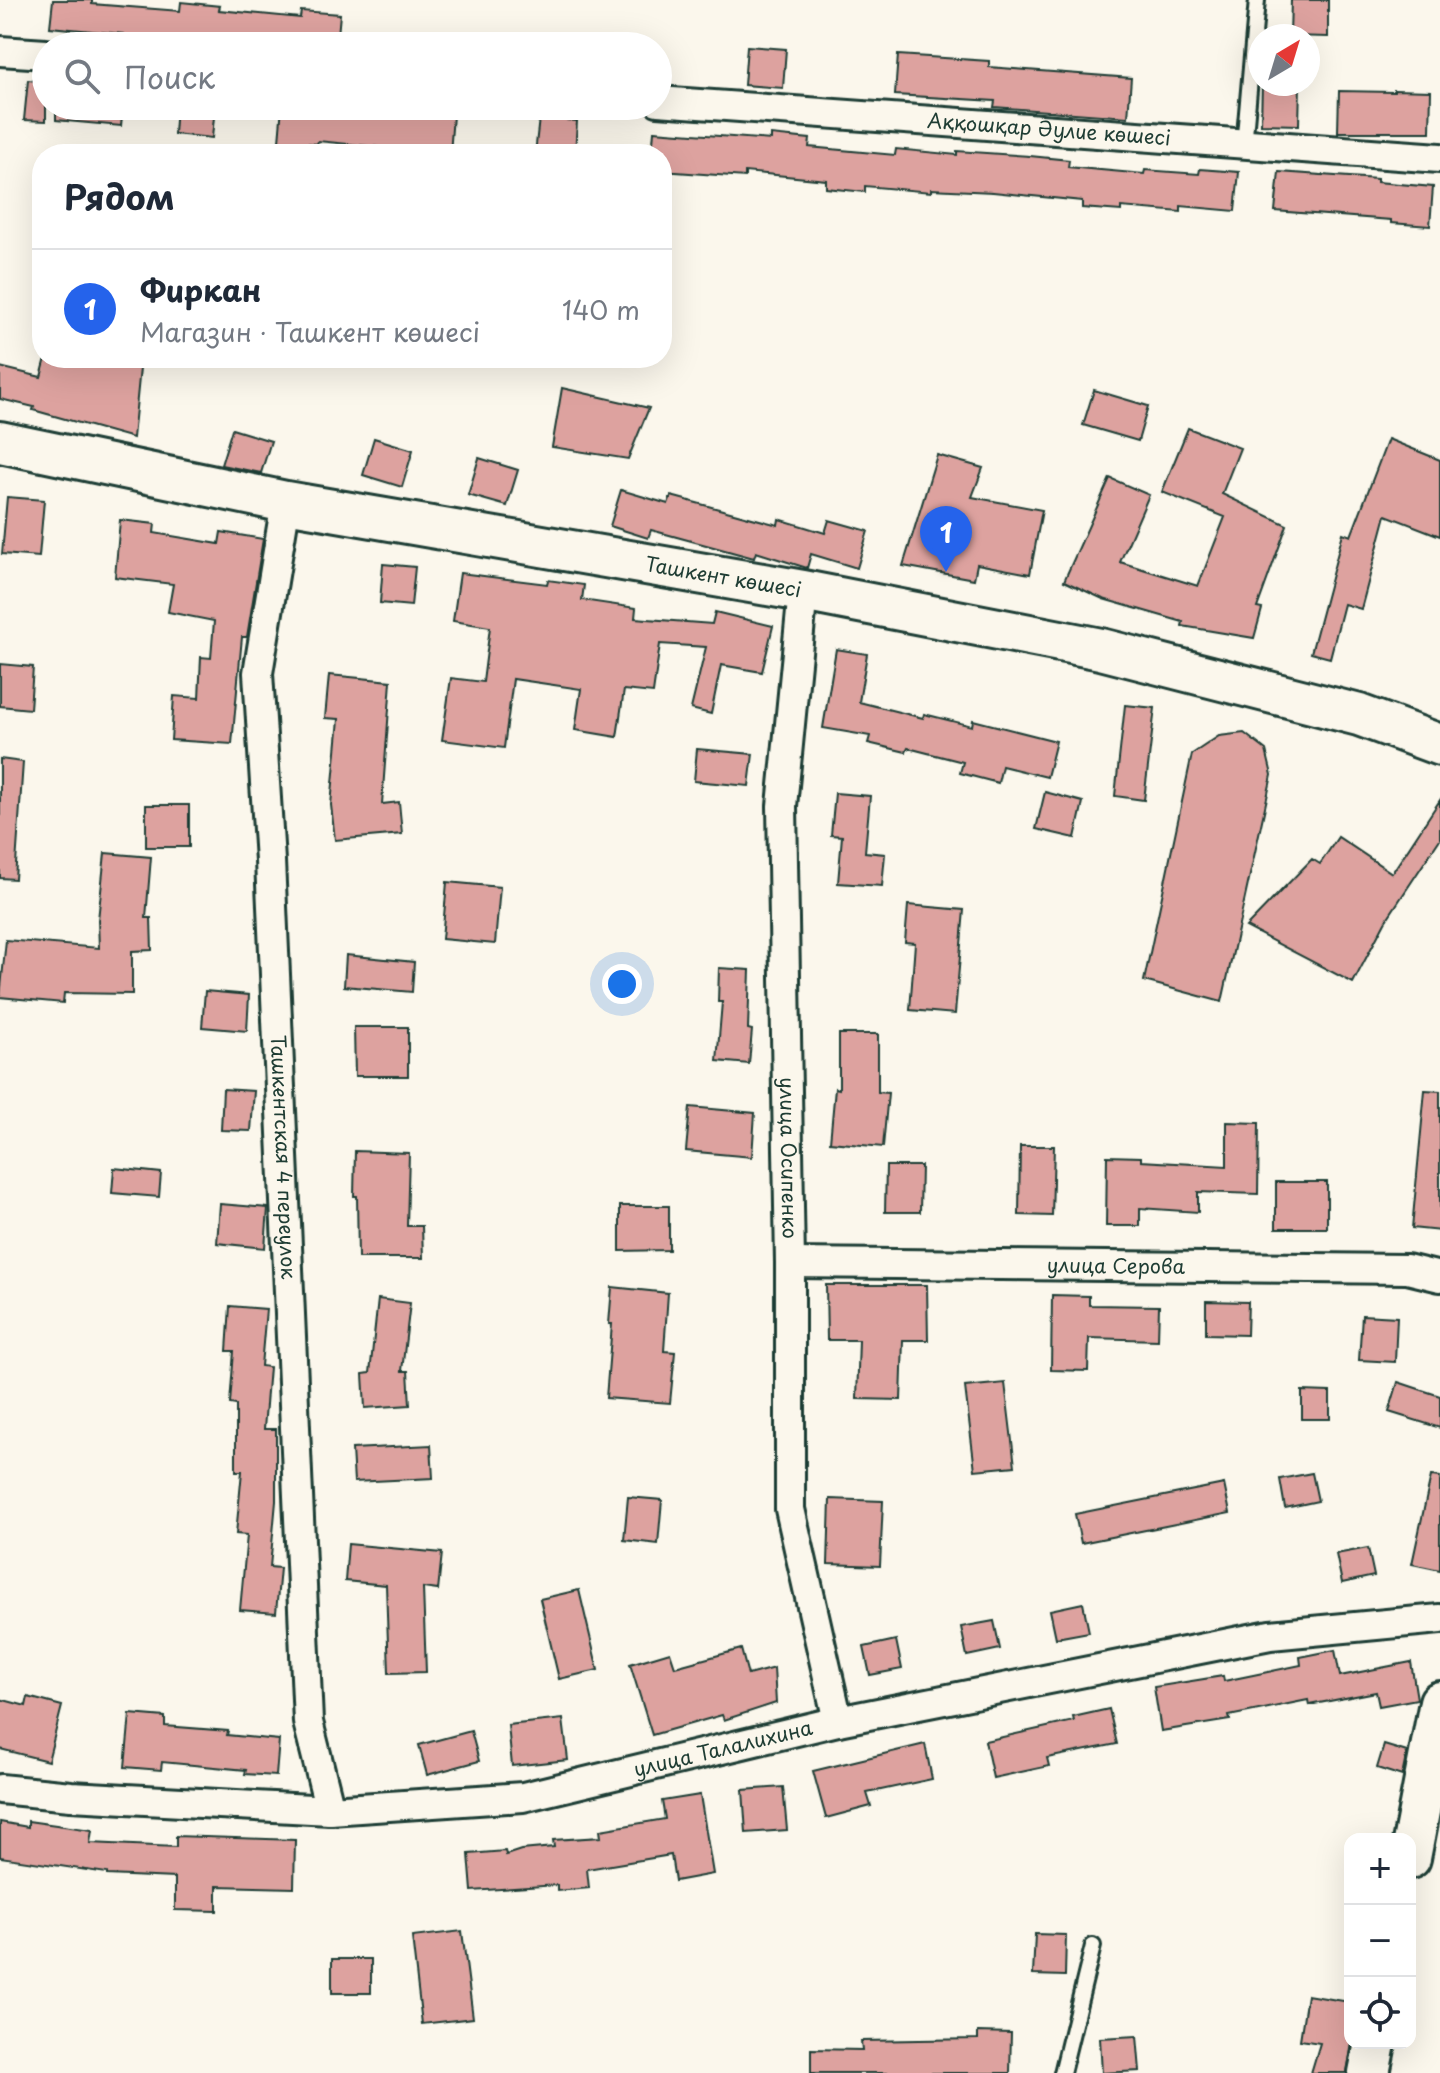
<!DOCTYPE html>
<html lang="ru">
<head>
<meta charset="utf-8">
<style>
  body { margin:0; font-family:"Playpen Sans",sans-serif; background:#f6f6f7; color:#1f2937 }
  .controls { position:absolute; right:24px; bottom:24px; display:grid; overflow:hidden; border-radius:16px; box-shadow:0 8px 32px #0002 }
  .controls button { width:72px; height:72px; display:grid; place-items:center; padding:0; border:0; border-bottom:2px solid #e0e1e3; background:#fff; color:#1f2937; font:40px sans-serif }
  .compass { position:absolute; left:1248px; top:24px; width:72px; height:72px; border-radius:50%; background:#fff; box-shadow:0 8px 32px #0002; rotate:38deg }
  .you { position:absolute; left:622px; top:984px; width:28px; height:28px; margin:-20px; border:6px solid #fff; border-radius:50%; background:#1a73e8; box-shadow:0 0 0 12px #1a73e833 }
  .badge { display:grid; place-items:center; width:52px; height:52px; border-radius:50%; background:#2563eb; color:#fff; font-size:26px; font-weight:700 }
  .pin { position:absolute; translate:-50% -66px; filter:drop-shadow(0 2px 4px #0008) }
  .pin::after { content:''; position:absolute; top:42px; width:28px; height:24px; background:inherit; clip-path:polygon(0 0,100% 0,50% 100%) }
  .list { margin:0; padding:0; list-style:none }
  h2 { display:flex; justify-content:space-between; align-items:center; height:104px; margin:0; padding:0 32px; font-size:34px }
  h2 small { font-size:26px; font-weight:400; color:#747a83 }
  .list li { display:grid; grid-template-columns:52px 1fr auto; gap:24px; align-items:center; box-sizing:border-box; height:120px; padding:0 32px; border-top:2px solid #e0e1e3 }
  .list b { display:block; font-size:30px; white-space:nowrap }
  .list p { margin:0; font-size:26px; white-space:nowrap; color:#747a83 }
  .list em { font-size:26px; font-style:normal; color:#747a83 }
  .icon { flex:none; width:44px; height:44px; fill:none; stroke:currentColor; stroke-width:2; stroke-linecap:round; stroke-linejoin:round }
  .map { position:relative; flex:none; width:1440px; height:2073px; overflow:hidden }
  .search { position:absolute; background:#fff; box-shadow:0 8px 32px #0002; left:32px; top:32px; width:640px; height:88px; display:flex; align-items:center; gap:20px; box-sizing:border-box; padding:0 28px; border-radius:44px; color:#747a83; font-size:30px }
  .panel { position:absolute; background:#fff; box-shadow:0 8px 32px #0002; left:32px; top:144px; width:640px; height:224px; border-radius:32px }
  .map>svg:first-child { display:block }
</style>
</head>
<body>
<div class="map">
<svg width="1440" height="2073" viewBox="0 0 1440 2073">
  <rect width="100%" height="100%" fill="#fbf7ec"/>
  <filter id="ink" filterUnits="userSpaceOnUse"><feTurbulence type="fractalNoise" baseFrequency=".0125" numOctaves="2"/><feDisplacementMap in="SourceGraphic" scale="16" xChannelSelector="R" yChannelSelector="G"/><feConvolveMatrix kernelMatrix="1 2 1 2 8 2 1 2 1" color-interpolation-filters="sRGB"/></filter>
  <g filter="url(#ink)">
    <path fill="#dda29f" stroke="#1f3d34" stroke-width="2" d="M53 0H92V4L180 11 181 2 220 6 219 10 300 18 301 11 340 14 337 46H231L162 40 161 46H122L123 34 50 27Z
      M1291 0H1328V37L1290 36Z
      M747 46 786 49 783 88 744 85Z
      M898 55 989 61V67L1131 78 1128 117 994 107 995 101 895 95Z
      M28 80 46 82V121L24 120Z
      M1262 84H1300L1299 125 1261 124Z
      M1394 90 1431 91 1430 132H1338L1339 91 1394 92Z
      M56 106H123L121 126 56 120Z
      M176 106H215L212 138 174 134Z
      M282 106H380L379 109 453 115 450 154 318 141 317 144 279 141Z
      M539 118 577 121 575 154H535Z
      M654 131 771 140V135L810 139 809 147 895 155 896 149 957 155V151L1030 156 1069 160 1068 167 1144 174 1145 170 1199 174 1200 169 1239 172 1235 211 1181 206V212L1121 207V211L1082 208V201L993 192 931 189V192L865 186V192L826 188V180L745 172V177L662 171V154H652Z
      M1279 172 1377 179V182L1433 187 1430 226 1391 223V220L1275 211Z
      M46 358H141L133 438 33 410 34 407 0 399V367L41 377Z
      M562 388 649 408 628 459 552 447Z
      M1094 390 1148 406 1138 441 1083 425Z
      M1188 428 1240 448 1222 494 1287 525 1257 608 1262 609 1254 638 1182 626 1183 622 1103 599 1064 581 1110 478 1149 495 1120 562 1198 586 1225 517 1162 492Z
      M232 429 271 441 261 473 221 465Z
      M374 438 413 450 402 487 363 475Z
      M1388 439 1440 460V536L1386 515 1361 609 1344 604 1330 658 1311 653 1343 533 1351 536Z
      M937 455 983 468 972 497 1042 510 1030 574 977 564 974 579 903 566Z
      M479 458 518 470 507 506 468 495Z
      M621 490 668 504 671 496 778 525 779 519 825 533 829 520 868 531 857 568 811 554 807 568 756 552 754 558 651 530 648 538 610 526Z
      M7 497 44 500 39 557 2 554Z
      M120 520 155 524 154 533 219 544 221 532 263 539 247 637H242L232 744 171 740 174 696 199 698 201 657 211 658 214 621 168 612 173 584 115 577Z
      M383 564 415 567 411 606 380 603Z
      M460 573 547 584 548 580 584 585 582 600 636 608 635 618 712 624 715 612 773 626 762 672 721 665 711 714 691 709 706 647 660 644 653 693 624 690 617 737 575 730 581 689 513 679 504 748 442 740 451 678 483 682 490 627 453 621Z
      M836 649 867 654 859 702 923 718 924 714 972 726 973 720 1056 741 1047 777 1002 766 998 783 960 773 963 762 908 748 906 752 868 743 870 736 823 728Z
      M0 664 33 667 30 709 0 706Z
      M329 675 391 681 382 804 399 802 402 834 335 840 331 805 339 719 325 718Z
      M1125 705 1155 708 1144 800 1115 796Z
      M1244 733 1266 750 1272 775 1222 1002 1144 981 1192 754 1219 736Z
      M697 749 753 754 749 786 694 781Z
      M0 759 23 762 15 879 0 878Z
      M1045 792 1083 802 1075 838 1036 829Z
      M835 793 870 796 865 852 885 854 882 886 838 883 842 836 831 835Z
      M1440 800V839L1385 922 1353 983 1246 927 1312 859 1320 864 1338 837 1392 873Z
      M146 805H189V847H146Z
      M105 853 151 857 146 918H151L152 950 132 951V994L64 993 63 1003 0 997 6 940 99 948 98 920Z
      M447 882 500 887 495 944 442 939Z
      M908 905 964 910 955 1014 910 1010 915 943 905 942Z
      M346 955 414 962 412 992 344 986Z
      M719 968 750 970 748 1029 752 1030 749 1064 717 1061 722 1002H718Z
      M205 991 249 995 247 1031 202 1027Z
      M354 1027H408V1076H355Z
      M839 1034H878V1092L888 1093 883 1147 830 1142 835 1088 839 1089Z
      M223 1089 254 1091 251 1131 221 1130Z
      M1425 1090 1440 1091V1231L1412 1228Z
      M690 1107 755 1113 752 1157 686 1151Z
      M1227 1122 1259 1123 1258 1194 1198 1192V1212L1140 1208V1226H1106L1107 1156 1141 1157V1161L1227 1166Z
      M1020 1146H1054L1052 1216 1019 1215Z
      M355 1151 409 1153 407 1226H422L423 1258H358L357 1196H354Z
      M886 1166H921L920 1212H885Z
      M114 1168 161 1173 159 1197 112 1193Z
      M1276 1182H1327V1228H1276Z
      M220 1204 268 1208 265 1248 217 1243Z
      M620 1206H669V1250L620 1251Z
      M826 1285H927L928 1340H903L901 1400 857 1399 859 1340H827Z
      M612 1287 668 1293 664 1351 675 1352 670 1403 606 1398 612 1324H609Z
      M1052 1295 1089 1296V1305L1159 1306 1158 1340 1089 1338 1088 1371 1051 1370Z
      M378 1299 410 1303 402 1371H408L410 1405 365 1408 363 1374 370 1373Z
      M1206 1301 1248 1302 1247 1335 1206 1334Z
      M230 1306 266 1309 261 1366 269 1367 264 1429H276V1501L270 1567 280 1568 276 1613 240 1610 247 1535 236 1534 242 1471H236V1405L230 1404 234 1351H227Z
      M1362 1315 1397 1317 1395 1362 1359 1360Z
      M1398 1382 1440 1396V1428L1389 1412Z
      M1005 1383 1015 1466 975 1470 965 1387Z
      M1302 1391 1330 1392V1419H1302Z
      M431 1445 433 1478 354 1482 352 1449Z
      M1312 1473 1318 1501 1285 1508 1280 1479Z
      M1431 1476 1440 1477V1570L1412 1564Z
      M1224 1484 1230 1513 1081 1543 1075 1514Z
      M628 1497 662 1500 658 1544 624 1540Z
      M830 1499 883 1501 880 1566 828 1564Z
      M348 1544 442 1553 438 1590 423 1588 426 1672 389 1673 386 1585 345 1581Z
      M1368 1548 1374 1576 1342 1583 1336 1554Z
      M579 1590 598 1670 559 1679 540 1599Z
      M1083 1603 1089 1632 1056 1638 1050 1610Z
      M994 1621 1000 1649 967 1656 961 1627Z
      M896 1640 902 1669 870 1675 864 1647Z
      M741 1649 748 1675 774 1668 776 1703 724 1720 722 1715 652 1735 630 1664 670 1652 675 1667Z
      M1335 1650 1340 1676 1411 1662 1417 1699 1379 1706 1376 1692 1309 1705 1308 1700 1229 1716 1230 1720 1161 1731 1154 1687 1223 1676 1224 1681 1301 1665 1300 1657Z
      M28 1697 62 1706 48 1761 0 1749V1699L26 1706Z
      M1109 1709 1117 1744 1047 1758 1049 1766 993 1778 985 1741 1074 1721 1073 1717Z
      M130 1714 165 1717V1726L228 1731 227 1735 279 1740 276 1776 245 1774 246 1770 162 1762 161 1770 125 1767Z
      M563 1719 568 1760 512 1766 508 1725Z
      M471 1731 479 1761 427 1775 419 1745Z
      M925 1744 932 1779 867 1793 871 1806 826 1818 813 1771Z
      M1384 1745 1407 1752 1402 1776 1377 1768Z
      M783 1787 787 1830 746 1833 743 1790Z
      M700 1795 713 1874 675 1881 671 1855 587 1869 589 1888 557 1891V1885L472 1891 469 1854 505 1851 506 1855 521 1850 554 1847 553 1840 601 1837 600 1830 665 1819 662 1801Z
      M28 1821 92 1830 90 1843 176 1847V1836L295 1840 294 1888 217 1886V1911L175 1910V1878L107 1875V1873L0 1857V1822L28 1827Z
      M462 1931 473 2018 422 2024 412 1937Z
      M1035 1934 1066 1935 1065 1976 1033 1975Z
      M332 1959H371V1993H332Z
      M1307 1995 1350 2002 1352 2043 1347 2073H1311L1320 2043 1300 2040Z
      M978 2032 1011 2033 1010 2073H811V2049L862 2050 861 2041 978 2039Z
      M1137 2036 1140 2071 1102 2073 1100 2038Z"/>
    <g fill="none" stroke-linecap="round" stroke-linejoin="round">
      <g stroke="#1f3d34" stroke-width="20">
        <path id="lane" d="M1244 146 1257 0
          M1062 2073 1093 1946"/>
      </g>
      <g stroke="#1f3d34" stroke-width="34">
        <g id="street">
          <path d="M0 51 46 54"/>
          <path id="s1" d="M658 101 1440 158"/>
          <path id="s2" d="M286 502 258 673 270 861 308 1722 330 1810"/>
          <path id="s3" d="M803 591 782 806 790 1263V1509L838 1721"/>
          <path id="s4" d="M790 1263 1407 1269 1440 1277"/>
          <path id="s5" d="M0 1789 71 1796 330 1810 523 1797 838 1721 1270 1635 1440 1619"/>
        </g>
      </g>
      <g stroke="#1f3d34" stroke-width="46">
        <g id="secondary">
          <path id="s6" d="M0 442 286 502 803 591 1101 649 1359 715 1440 745"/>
          <path d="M1410 1858 1440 1702"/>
          <path d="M1369 2073 1375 2043"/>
        </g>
      </g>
      <use href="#lane" stroke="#fbf7ec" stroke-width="14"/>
      <use href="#street" stroke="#fbf7ec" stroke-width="28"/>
      <use href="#secondary" stroke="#fbf7ec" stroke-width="40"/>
    </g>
  </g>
  <g text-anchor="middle" stroke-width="7" stroke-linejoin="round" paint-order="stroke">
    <g font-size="20" fill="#1f3d34" stroke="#fbf7ec">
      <text dy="7" stroke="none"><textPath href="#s1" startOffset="392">Аққошқар Әулие көшесі</textPath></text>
      <text dy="7" stroke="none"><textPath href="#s6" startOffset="736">Ташкент көшесі</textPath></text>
      <text dy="7" stroke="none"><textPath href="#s2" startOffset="658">Ташкентская 4 переулок</textPath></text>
      <text dy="7" stroke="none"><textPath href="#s3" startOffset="568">улица Осипенко</textPath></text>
      <text dy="7" stroke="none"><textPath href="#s4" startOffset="326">улица Серова</textPath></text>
      <text dy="7" stroke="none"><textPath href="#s5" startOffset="730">улица Талалихина</textPath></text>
    </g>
  </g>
</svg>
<div class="controls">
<button>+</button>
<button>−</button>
<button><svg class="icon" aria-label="locate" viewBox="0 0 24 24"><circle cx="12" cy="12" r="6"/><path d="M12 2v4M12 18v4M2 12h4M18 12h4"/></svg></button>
</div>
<svg class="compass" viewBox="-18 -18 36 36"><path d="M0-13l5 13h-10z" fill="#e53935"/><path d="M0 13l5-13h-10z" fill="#747a83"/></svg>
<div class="you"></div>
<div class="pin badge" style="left:946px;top:572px">1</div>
<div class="search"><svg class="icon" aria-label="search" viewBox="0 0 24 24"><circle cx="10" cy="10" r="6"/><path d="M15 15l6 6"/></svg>Поиск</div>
<section class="panel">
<h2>Рядом<small></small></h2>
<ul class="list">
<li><span class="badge">1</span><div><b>Фиркан</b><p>Магазин · Ташкент көшесі</p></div><em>140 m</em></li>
</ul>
</section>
</div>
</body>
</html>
